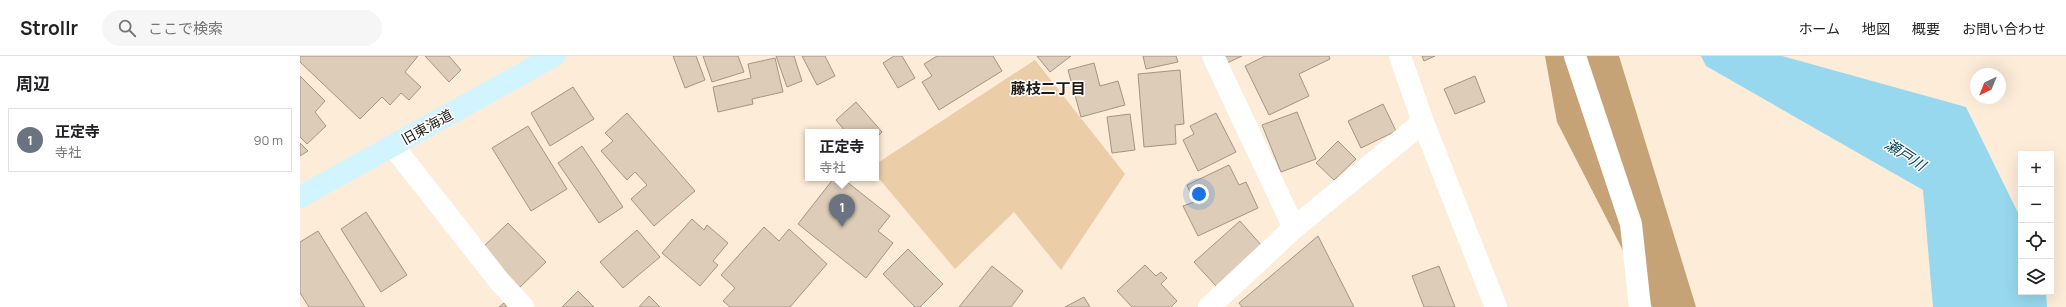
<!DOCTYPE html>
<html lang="ja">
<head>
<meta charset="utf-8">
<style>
  body { margin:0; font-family:Manrope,"Noto Sans JP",sans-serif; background:#f6f6f6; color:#202124 }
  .controls { position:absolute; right:12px; bottom:12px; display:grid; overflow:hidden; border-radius:0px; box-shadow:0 4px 16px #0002 }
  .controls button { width:36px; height:36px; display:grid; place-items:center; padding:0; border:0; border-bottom:1px solid #e0e0e0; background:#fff; color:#202124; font:20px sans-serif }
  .compass { position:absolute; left:1670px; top:12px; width:36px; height:36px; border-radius:50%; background:#fff; box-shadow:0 4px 16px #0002; rotate:223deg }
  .you { position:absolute; left:899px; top:138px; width:14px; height:14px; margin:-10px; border:3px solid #fff; border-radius:50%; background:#1a73e8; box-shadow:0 0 0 6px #1a73e833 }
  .badge { display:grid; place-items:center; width:26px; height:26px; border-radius:50%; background:#111827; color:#fff; font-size:13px; font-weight:700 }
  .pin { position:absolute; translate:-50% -33px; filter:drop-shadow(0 1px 2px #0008) }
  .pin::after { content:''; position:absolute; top:21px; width:14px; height:12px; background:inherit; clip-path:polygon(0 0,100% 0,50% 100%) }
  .popup { position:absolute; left:505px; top:73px; width:74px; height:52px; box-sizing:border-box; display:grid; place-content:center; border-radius:0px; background:#fff; filter:drop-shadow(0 1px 3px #0005); font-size:13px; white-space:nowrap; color:#757577 }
  .popup b { font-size:15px; color:#202124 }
  .popup::after { content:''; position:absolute; left:50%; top:100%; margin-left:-8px; border:8px solid transparent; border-top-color:#fff }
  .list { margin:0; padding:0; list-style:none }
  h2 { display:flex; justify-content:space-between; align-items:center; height:52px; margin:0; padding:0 16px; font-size:17px }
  h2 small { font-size:13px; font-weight:400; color:#757577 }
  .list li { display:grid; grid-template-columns:26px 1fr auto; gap:12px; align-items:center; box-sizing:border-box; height:64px; margin:0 8px 8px; padding:0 8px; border:1px solid #e0e0e0; border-radius:0px }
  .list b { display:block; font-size:15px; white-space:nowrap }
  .list p { margin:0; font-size:13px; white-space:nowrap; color:#757577 }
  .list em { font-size:13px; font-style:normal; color:#757577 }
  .icon { flex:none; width:22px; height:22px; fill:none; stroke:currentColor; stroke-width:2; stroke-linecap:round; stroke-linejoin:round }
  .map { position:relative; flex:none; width:1766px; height:251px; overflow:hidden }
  header { display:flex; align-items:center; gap:24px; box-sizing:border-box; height:56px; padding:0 20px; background:#fff; border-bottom:1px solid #e0e0e0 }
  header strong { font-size:19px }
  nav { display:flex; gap:22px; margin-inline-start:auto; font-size:14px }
  .search { width:280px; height:36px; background:#f6f6f6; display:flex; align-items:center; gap:10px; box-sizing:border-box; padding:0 14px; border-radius:22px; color:#757577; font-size:15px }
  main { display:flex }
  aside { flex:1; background:#fff }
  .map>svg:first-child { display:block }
</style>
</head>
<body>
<header>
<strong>Strollr</strong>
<div class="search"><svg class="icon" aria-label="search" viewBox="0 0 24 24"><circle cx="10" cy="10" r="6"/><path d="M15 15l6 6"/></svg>ここで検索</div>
<nav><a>ホーム</a><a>地図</a><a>概要</a><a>お問い合わせ</a></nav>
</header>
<main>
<aside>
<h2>周辺<small></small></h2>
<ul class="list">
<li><span class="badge" style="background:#6b7280">1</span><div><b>正定寺</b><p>寺社</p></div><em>90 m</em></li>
</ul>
</aside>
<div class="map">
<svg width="1766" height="251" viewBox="0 0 1766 251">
  <rect width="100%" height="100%" fill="#fdecd8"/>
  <path fill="#ebcda8" d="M735 4 825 118 761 214 714 156 655 213 576 119V108Z"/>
  <path fill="#c6a377" d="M1245 0H1319L1396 251H1352L1257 66Z"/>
  <path fill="#97d8ee" d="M1401 0H1482L1666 51 1721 163V236H1746L1747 251H1633L1623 134 1406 10Z"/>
  <path fill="#dcccb8" stroke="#a49482" d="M0 0H118L105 16 121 31 109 44 101 37 90 49 82 41 60 63 0 6Z
    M125 0H149L161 14 149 26Z
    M373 0H396L405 24 385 32Z
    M403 0H438L444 16 412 26Z
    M476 0H494L502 25 487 31Z
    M502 0H525L535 20 517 29Z
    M594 0H602L615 22 598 32 583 7Z
    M637 0H693L702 15 639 54 622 26 632 20 624 8Z
    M737 0H771L750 16Z
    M843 0H876L878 6 846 13Z
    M924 0H942L927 7Z
    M965 0H1029L1030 3 999 18 1009 40 969 59 945 10Z
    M1122 0H1135L1124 5Z
    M475 2 483 36 452 43 453 48 418 56 413 31 451 22 448 8Z
    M794 7 800 30 818 25 825 49 781 61 768 14Z
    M880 14 884 68 875 69 876 88 844 91 838 18Z
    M0 20 25 45 15 56 26 70 7 88 0 81Z
    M1175 20 1185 46 1155 58 1144 33Z
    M273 31 294 63 250 90 231 57Z
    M556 46 582 76 576 82V76H546L536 64Z
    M1083 48 1096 75 1061 92 1048 65Z
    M997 56 1016 103 981 116 962 69Z
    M327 57 395 135 354 170 331 143 347 129 335 116 327 124 301 95 313 85 305 77Z
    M916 57 936 96 898 115 883 84 894 78 890 70Z
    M830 58 835 94 812 97 807 61Z
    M228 70 267 133 231 155 192 92Z
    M1038 85 1056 103 1034 124 1016 107Z
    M0 87 8 95 0 100Z
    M282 90 323 151 299 167 258 107Z
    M929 109 939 129 946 126 958 152 898 180 883 150 894 146 887 129Z
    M534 122H542L590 160 578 175 593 187 566 222 498 168Z
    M66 156 107 219 81 236 41 173Z
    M392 163 404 174 407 169 428 187 413 205 418 209 400 230 362 197Z
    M940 165 961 189 916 230 894 206Z
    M208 167 246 206 217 234 179 195Z
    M464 171 479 185 489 173 527 208 490 251H430L423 245 435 232 421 219Z
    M337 174 360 201 323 232 300 206Z
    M18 175 65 251H9L0 237V186Z
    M1018 180 1054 251H942L939 247Z
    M608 193 643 228 620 251H615L583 218Z
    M845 209 856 220 861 216 867 222 861 228 877 245 871 251H832L817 235Z
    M692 210 723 235 711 251H659Z
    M1139 210 1155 251H1124L1112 220Z
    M278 235 294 251H262Z
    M349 240 360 251H339Z
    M784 241 790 251H765Z
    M204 247 207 251H199Z"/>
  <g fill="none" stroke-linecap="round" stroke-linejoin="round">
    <path stroke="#fff" stroke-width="22" d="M913 0 994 172
      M1100 0 1123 66 1196 251
      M1275 0 1331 168 1340 251
      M93 90 200 226 223 251
      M909 251 994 172 1123 66"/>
    <path stroke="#d2f4ff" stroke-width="22" d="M0 141 254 0"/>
  </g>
  <g text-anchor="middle" stroke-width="3" stroke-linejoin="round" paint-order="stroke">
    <g font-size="14" fill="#1f1912" stroke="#fff">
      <text transform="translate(127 71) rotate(-29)" y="5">旧東海道</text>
    </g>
    <g font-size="15" font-weight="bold" fill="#1f1912" stroke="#fff">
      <text x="748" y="38">藤枝二丁目</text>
    </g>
    <g font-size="15" font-style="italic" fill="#003e4d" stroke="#fff">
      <text transform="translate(1605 99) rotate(33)" y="5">瀬戸川</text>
    </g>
  </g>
</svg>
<div class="controls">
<button>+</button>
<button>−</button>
<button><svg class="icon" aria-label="locate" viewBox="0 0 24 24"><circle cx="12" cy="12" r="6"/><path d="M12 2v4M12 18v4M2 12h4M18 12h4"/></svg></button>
<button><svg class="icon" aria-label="layers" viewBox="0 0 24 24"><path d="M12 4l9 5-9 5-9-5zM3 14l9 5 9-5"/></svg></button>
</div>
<svg class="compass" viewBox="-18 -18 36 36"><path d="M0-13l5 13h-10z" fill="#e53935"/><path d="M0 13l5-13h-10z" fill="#757577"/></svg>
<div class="you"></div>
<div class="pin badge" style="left:542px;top:171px;background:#6b7280">1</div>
<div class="popup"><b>正定寺</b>寺社</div>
</div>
</main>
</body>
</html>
